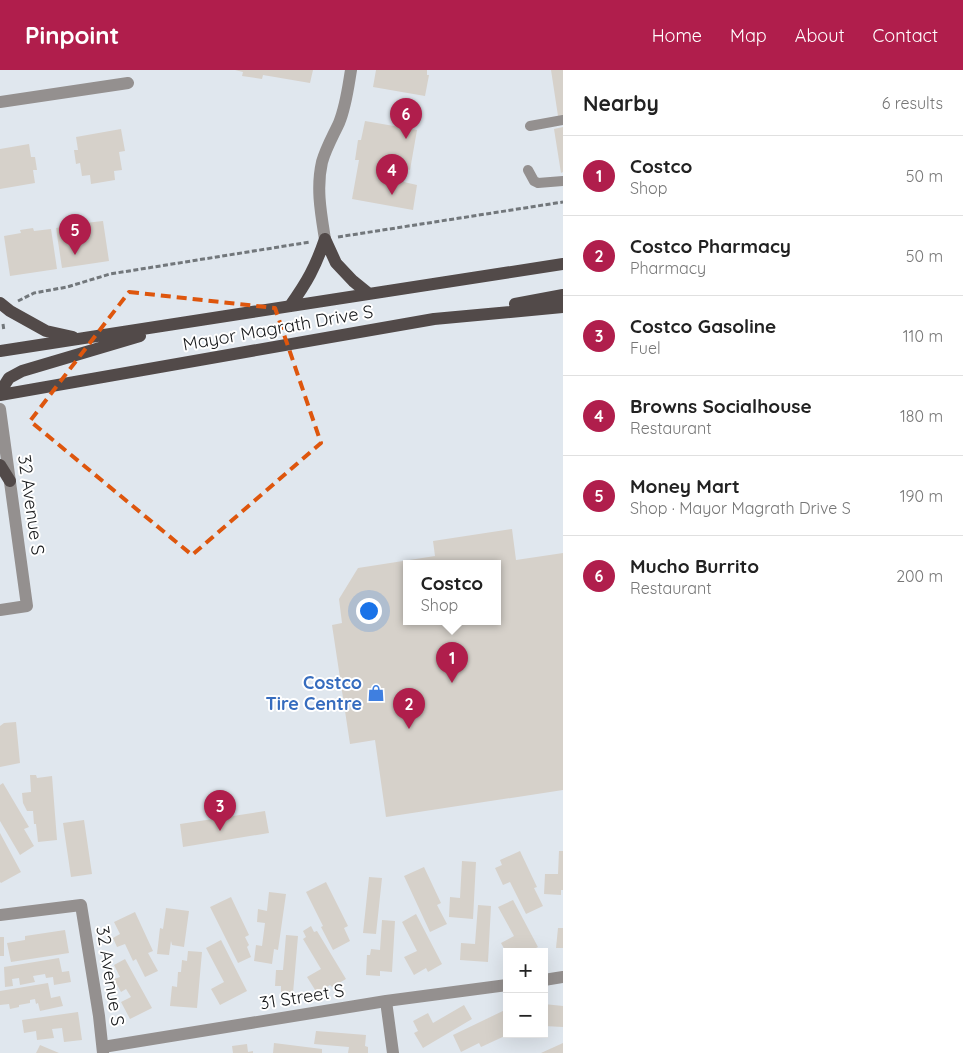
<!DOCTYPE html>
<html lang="en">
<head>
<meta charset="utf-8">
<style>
  body { margin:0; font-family:Quicksand,sans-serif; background:#f2f2f2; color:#222 }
  .controls { position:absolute; right:15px; bottom:15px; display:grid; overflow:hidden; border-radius:0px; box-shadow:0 5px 20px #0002 }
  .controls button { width:45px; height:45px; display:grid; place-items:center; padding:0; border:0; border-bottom:1px solid #e0e0e0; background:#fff; color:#222; font:25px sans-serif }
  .you { position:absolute; left:368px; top:540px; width:18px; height:18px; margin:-12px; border:4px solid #fff; border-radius:50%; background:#1a73e8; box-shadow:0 0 0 8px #1a73e833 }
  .badge { display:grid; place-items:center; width:32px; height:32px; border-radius:50%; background:#b01e4c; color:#fff; font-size:16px; font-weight:700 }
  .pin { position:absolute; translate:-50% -41px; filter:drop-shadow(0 1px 2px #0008) }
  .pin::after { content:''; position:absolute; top:26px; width:18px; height:15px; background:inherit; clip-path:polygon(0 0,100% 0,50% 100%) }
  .popup { position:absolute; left:403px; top:490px; width:98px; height:65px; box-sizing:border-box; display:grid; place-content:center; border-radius:0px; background:#fff; filter:drop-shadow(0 1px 4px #0005); font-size:16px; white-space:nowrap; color:#767676 }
  .popup b { font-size:19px; color:#222 }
  .popup::after { content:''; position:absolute; left:50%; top:100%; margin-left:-10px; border:10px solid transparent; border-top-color:#fff }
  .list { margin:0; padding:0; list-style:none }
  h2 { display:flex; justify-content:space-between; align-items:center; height:65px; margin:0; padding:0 20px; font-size:21px }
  h2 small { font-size:16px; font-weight:400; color:#767676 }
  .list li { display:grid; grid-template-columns:32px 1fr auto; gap:15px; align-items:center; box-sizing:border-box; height:80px; padding:0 20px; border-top:1px solid #e0e0e0 }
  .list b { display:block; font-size:19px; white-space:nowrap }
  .list p { margin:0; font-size:16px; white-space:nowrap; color:#767676 }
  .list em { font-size:16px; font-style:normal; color:#767676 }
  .map { position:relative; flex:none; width:563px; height:983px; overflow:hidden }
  header { display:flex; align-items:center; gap:30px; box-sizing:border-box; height:70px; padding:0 25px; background:#b01e4c; color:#fff }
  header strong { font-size:24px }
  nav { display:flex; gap:28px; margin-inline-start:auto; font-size:18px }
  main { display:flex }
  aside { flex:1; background:#fff }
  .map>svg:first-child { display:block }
</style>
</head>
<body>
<header>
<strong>Pinpoint</strong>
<nav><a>Home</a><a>Map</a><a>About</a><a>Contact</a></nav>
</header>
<main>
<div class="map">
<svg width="563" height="983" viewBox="0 0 563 983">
  <rect width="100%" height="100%" fill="#e0e7ee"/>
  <path fill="#d6d1ca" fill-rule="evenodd" d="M235 0H313L310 13 263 5 262 9 242 6 243 2Z
    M376 0H427V5H429L425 26 373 17Z
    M551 0H563V45L558 46Z
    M365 51 417 60 410 100 407 99 404 112 417 115 413 140 352 129 359 90H355L358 70H361Z
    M563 57V102L561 103 554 59Z
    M121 59 125 81 119 82 122 100 114 101 115 110 91 114 90 105 82 106 80 93 76 94 74 80H78L76 67Z
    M29 74 31 87H35L37 100H33L35 113 0 119V79Z
    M85 150V153L103 151 109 191 62 198 56 158 73 155 72 152Z
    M33 158 34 161 51 159 57 199 10 206 4 166 21 163 20 160Z
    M512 459 516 490 563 483V720L386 747 375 670 350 674 332 555 342 553 339 529 358 498 435 486 433 471ZM407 494H497V552H407Z
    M16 652 20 693 0 697V656L4 653Z
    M30 705H36L37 708 52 706 57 770 38 772 36 754H34L33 741H27L23 733 22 723 31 722Z
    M3 713 29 757 24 759 34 776 20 785 0 751V715Z
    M265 741 269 763 183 777 180 754Z
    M84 750 92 804 71 807 63 753Z
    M0 763 21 802 1 813 0 812Z
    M520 781 537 817 534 818 543 836 526 844 510 812 503 815 495 798 502 795 500 790Z
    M559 781H563V820H561V825L544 824 545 804H558Z
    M462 791 476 792 473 849 449 847 450 827 460 828Z
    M424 797 441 833 437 835 447 854 430 862 404 806Z
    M369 807 382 808 376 864 363 863Z
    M326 812 348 856 344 858 350 871 333 880 321 857 323 856 306 822Z
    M269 822 286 824 278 880 274 879 272 894 254 891 256 875 262 876 265 853 257 852 258 839 267 841Z
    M231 827 249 865 245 867 249 875 247 877 251 887 238 893 210 837Z
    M513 830 538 877 528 882H506L501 873 514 866 498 837Z
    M478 835 491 836 488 892 460 890 461 873 475 874Z
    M166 838 189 841 184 877 172 875 171 871 169 885 157 884 160 858 163 859Z
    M135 842 153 881 148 883 158 901 145 907 136 889 133 891 125 874 117 877 113 868 120 864 114 852Z
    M416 844 442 894 428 902 426 898 414 905 404 887 417 881 402 852Z
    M382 850 395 851 392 902 380 901V906L366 905 367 885H370L371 879 380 880Z
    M311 856 314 862 317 861 346 909 332 917 330 915 317 923 307 907 321 899 303 869 306 867 303 861Z
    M558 858H563V878H556Z
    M65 860 69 883 11 892 7 873 25 870V866Z
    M286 865 298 866 293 923 281 922V916H275L276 900H283Z
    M0 867H4V886H0Z
    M221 870 247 921 220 935 211 919 224 912 206 878Z
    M188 881 202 882 197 938 170 936 172 916 177 917 178 902H181L182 890 187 891Z
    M59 888 62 902 69 901 71 912 54 915 53 907 46 908 45 904 33 906 35 912 20 915 19 908 12 909 13 916 5 917 4 897Z
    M125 889 152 938 130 949 121 932 131 927 126 919 121 922 114 909 120 907 114 895Z
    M48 913 51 928 60 926 63 936 40 941 38 933 36 934 35 929 30 930V933L19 935V937L10 939 9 934 0 935V921Z
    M544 934 563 936V957L544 956Z
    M464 935 472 949 423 978 414 963 418 961 413 951 428 943 433 953Z
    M507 939V965L481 977 479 973 461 982 453 965Z
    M78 942 82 970 64 972 62 958 52 959 54 968 37 970 36 961 24 963 22 950Z
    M316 961 366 965 365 976 368 977V983H348L349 977 314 974Z
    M274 973 322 979V983H273Z
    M563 973V983H541Z
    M247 974 248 982 253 981V983H233L232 976Z
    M40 975 59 983H36Z"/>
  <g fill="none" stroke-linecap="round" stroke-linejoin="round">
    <path stroke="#72777b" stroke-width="3" stroke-dasharray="5 2.5" stroke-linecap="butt" d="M338 167 563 132
      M18 231 34 223 67 217 110 204 310 172
      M3 254 4 261"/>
    <path stroke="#94908f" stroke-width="10" d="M530 56 563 50
      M528 100 534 111 538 113 563 111"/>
    <path stroke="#94908f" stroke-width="12" d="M0 32 128 13
      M325 169C321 144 316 118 322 92 326 78 333 66 339 53 346 36 348 18 351 0
      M0 339 27 536 0 540
      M0 845 81 835 99 946 103 983
      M544 910 563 907
      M386 931 393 983
      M103 977 386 931 507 915"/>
    <path stroke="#524a49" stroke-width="12" d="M325 169 336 193 353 211 369 224
      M0 233 10 241 46 261 73 267
      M515 234 563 225
      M290 236C307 212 315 198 325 169
      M0 281 563 194
      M0 322 9 308 22 301 140 266
      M0 325 434 249 563 237
      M0 395 10 411"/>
  </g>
  <path fill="none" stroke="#de560d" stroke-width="4" stroke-dasharray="10 6" stroke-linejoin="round" d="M129 222 275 238 321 373 192 485 30 351Z"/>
  <defs>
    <g id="shop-bare" transform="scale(1.35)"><path d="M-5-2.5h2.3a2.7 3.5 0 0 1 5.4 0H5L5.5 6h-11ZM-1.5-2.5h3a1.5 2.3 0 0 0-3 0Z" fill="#3f7fe0" stroke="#fff" stroke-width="2.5" paint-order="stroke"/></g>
  </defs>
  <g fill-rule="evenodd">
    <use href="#shop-bare" x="376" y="623"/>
  </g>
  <g text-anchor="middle" stroke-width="4" stroke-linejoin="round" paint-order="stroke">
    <g font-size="18" fill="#16181a" stroke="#fff">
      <text transform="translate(278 258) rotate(-10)" y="6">Mayor Magrath Drive S</text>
      <text transform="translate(31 435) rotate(82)" y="6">32 Avenue S</text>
      <text transform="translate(110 906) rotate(81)" y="6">32 Avenue S</text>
      <text transform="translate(302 927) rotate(-9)" y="6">31 Street S</text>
    </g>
    <g font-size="18" font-weight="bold" fill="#366cbe" stroke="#fff" text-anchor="end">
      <text x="362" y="619">Costco<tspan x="362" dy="21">Tire Centre</tspan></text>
    </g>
  </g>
</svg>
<div class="controls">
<button>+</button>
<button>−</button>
</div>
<div class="you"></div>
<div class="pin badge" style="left:452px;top:613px">1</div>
<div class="popup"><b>Costco</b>Shop</div>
<div class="pin badge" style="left:409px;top:659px">2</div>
<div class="pin badge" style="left:220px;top:761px">3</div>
<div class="pin badge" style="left:392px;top:125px">4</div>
<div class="pin badge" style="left:75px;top:185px">5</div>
<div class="pin badge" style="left:406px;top:69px">6</div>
</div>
<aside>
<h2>Nearby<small>6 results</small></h2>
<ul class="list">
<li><span class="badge">1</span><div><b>Costco</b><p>Shop</p></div><em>50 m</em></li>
<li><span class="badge">2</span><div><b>Costco Pharmacy</b><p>Pharmacy</p></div><em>50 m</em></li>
<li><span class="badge">3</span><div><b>Costco Gasoline</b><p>Fuel</p></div><em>110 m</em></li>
<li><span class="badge">4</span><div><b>Browns Socialhouse</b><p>Restaurant</p></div><em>180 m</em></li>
<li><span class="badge">5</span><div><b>Money Mart</b><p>Shop · Mayor Magrath Drive S</p></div><em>190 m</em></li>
<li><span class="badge">6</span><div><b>Mucho Burrito</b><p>Restaurant</p></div><em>200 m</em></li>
</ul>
</aside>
</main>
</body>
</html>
